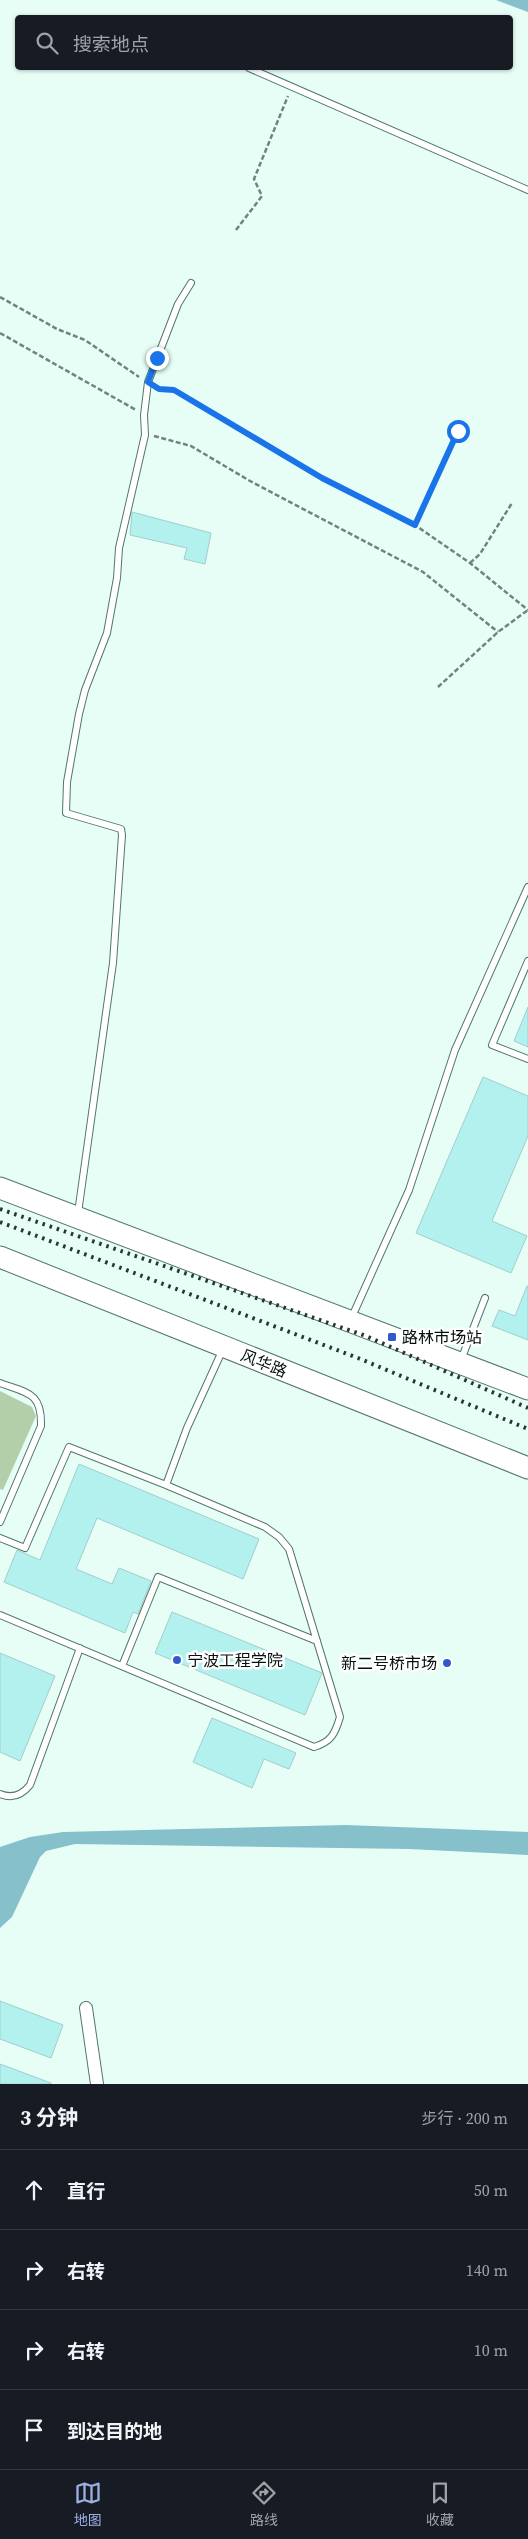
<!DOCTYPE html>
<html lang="zh">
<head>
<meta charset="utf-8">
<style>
  body { margin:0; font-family:"Source Serif 4","Noto Sans SC",serif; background:#20242c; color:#f1f3f6 }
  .stop { position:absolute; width:15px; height:15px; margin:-11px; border:4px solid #1a73e8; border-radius:50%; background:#fff }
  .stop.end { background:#1a73e8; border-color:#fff; box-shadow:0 1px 5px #0008 }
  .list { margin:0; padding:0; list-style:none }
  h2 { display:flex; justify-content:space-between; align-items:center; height:65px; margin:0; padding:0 20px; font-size:21px }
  h2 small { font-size:16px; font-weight:400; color:#9ea1a6 }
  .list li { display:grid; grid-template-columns:32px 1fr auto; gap:15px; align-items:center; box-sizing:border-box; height:80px; padding:0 20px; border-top:1px solid #363941 }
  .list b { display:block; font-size:19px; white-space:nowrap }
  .list em { font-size:16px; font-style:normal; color:#9ea1a6 }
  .icon { flex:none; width:28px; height:28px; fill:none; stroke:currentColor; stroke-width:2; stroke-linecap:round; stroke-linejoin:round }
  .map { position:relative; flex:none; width:528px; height:2084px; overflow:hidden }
  .search { position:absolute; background:#171b24; box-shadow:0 1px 4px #0004; left:15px; right:15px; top:15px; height:55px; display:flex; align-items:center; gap:12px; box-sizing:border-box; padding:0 18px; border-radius:5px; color:#9ea1a6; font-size:19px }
  .sheet { height:385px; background:#171b24 }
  nav { display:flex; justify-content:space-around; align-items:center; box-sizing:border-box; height:70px; border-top:1px solid #363941; background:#171b24; font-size:14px; color:#9ea1a6 }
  nav a { display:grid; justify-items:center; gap:2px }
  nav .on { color:#9bafe3 }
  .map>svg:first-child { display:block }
</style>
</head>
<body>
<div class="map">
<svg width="528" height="2084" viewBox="0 0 528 2084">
  <rect width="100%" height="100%" fill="#e6fef6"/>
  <path fill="#b3cfa9" d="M0 1391 32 1407 36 1416 3 1490 0 1489Z"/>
  <path fill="#85c0cb" d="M496 0H528V12Z
    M346 1825 528 1832V1855L409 1849 75 1844 46 1851 40 1857 12 1917 0 1928V1847L30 1837 63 1832Z"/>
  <path fill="#b3f1ee" stroke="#a2cdcb" d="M132 512 211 533 205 564 184 559 187 548 130 535Z
    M528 1007V1047L514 1041Z
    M483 1077 528 1096V1136L492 1221 527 1236 511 1273 416 1233Z
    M527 1286H528V1340L492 1326 499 1310 515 1316Z
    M79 1464 259 1539 243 1579 97 1518 76 1569 112 1584 119 1568 151 1581 138 1614 133 1612 125 1633 4 1582 17 1550 40 1560Z
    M172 1612 322 1673 305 1715 155 1653Z
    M0 1653 55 1676 20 1761 0 1752Z
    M212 1718 296 1753 289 1769 264 1759 252 1788 193 1762Z
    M0 2001 63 2025 51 2058 0 2039Z
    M0 2064 51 2083V2084H0Z"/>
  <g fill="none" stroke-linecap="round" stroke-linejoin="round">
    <g stroke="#52766c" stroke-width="8">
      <path id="lane" d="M249 68 528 190
        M528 961 492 1045 528 1059
        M78 1213 113 963 122 835 121 829 66 813 67 782 79 714 85 690 107 633 117 578 119 548 145 435 144 415 148 382 178 304 191 283
        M351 1319 409 1190 455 1050 528 887
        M461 1360 485 1298
        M0 1383C27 1393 42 1392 41 1426L0 1522
        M0 1538 25 1548 69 1447 166 1485 187 1428 223 1349
        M0 1615 314 1747C331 1742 335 1734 340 1717L289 1549 279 1537 265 1527 166 1485
        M122 1666 158 1577 317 1641
        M0 1794C12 1799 22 1795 30 1785L80 1648"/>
    </g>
    <g stroke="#52766c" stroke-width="14">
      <path id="street" d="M86 2008 97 2084"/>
    </g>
    <g stroke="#52766c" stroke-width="23">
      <path id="primary" d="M0 1188 528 1389
        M0 1257 528 1468"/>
    </g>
    <path stroke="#71837d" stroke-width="2.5" stroke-dasharray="5 2.5" stroke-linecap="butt" d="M236 230 262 196 254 179 288 96
      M0 297 57 329 85 340 139 377
      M0 333 136 410
      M156 388 174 390 322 478 415 525 470 563 528 610
      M154 436 191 446 250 481 423 572 498 632
      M415 525 458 431
      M470 563 480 554 512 503
      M438 687 498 632 528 610"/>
    <use href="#lane" stroke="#fff" stroke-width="6"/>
    <use href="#street" stroke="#fff" stroke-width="12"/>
    <use href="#primary" stroke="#fff" stroke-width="21"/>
    <path stroke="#273632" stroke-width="4" stroke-dasharray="2.5 5" stroke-linecap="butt" d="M0 1209 366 1336 528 1408
      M0 1222 358 1358 528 1429"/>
  </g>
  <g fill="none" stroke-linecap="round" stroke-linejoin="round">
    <path stroke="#1a73e8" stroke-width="6" d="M157 358 148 382 159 389 174 390 322 478 415 525 458 431"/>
  </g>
  <g fill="#315bcb" stroke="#fff" stroke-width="2">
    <rect x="387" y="1332" width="10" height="10" rx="2.5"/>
    <circle cx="177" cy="1660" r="5"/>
    <circle cx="447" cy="1663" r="5"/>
  </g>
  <g text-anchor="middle" stroke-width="5" stroke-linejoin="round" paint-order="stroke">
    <g font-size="16" fill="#03100c" stroke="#fff" text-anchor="start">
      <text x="402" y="1343">路林市场站</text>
      <text x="187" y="1666">宁波工程学院</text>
      <text x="437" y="1669" text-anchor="end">新二号桥市场</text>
    </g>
    <g font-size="16" fill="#03100c" stroke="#fff">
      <text transform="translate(264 1363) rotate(22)" y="6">风华路</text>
    </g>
  </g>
</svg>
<div class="stop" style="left:458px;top:431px"></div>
<div class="stop end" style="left:157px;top:358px"></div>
<div class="search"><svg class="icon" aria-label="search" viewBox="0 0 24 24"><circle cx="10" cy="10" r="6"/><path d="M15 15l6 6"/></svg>搜索地点</div>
</div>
<section class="sheet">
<h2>3 分钟<small>步行 · 200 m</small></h2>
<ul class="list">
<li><svg class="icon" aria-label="ahead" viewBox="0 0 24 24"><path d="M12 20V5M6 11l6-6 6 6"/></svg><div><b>直行</b></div><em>50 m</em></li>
<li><svg class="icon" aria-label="right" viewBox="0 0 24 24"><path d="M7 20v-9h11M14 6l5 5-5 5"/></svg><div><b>右转</b></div><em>140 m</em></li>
<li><svg class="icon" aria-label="right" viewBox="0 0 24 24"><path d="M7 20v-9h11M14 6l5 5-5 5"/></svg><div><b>右转</b></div><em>10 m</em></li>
<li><svg class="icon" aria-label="arrive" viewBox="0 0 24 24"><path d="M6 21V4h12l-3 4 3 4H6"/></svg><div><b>到达目的地</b></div></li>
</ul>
</section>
<nav>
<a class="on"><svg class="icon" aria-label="map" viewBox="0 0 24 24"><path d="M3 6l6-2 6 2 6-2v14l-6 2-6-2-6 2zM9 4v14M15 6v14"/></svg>地图</a>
<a><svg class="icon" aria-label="directions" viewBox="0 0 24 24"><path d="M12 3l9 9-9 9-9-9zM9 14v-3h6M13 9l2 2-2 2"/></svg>路线</a>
<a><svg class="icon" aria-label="saved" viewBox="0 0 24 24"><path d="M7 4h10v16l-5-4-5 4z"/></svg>收藏</a>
</nav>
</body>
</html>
